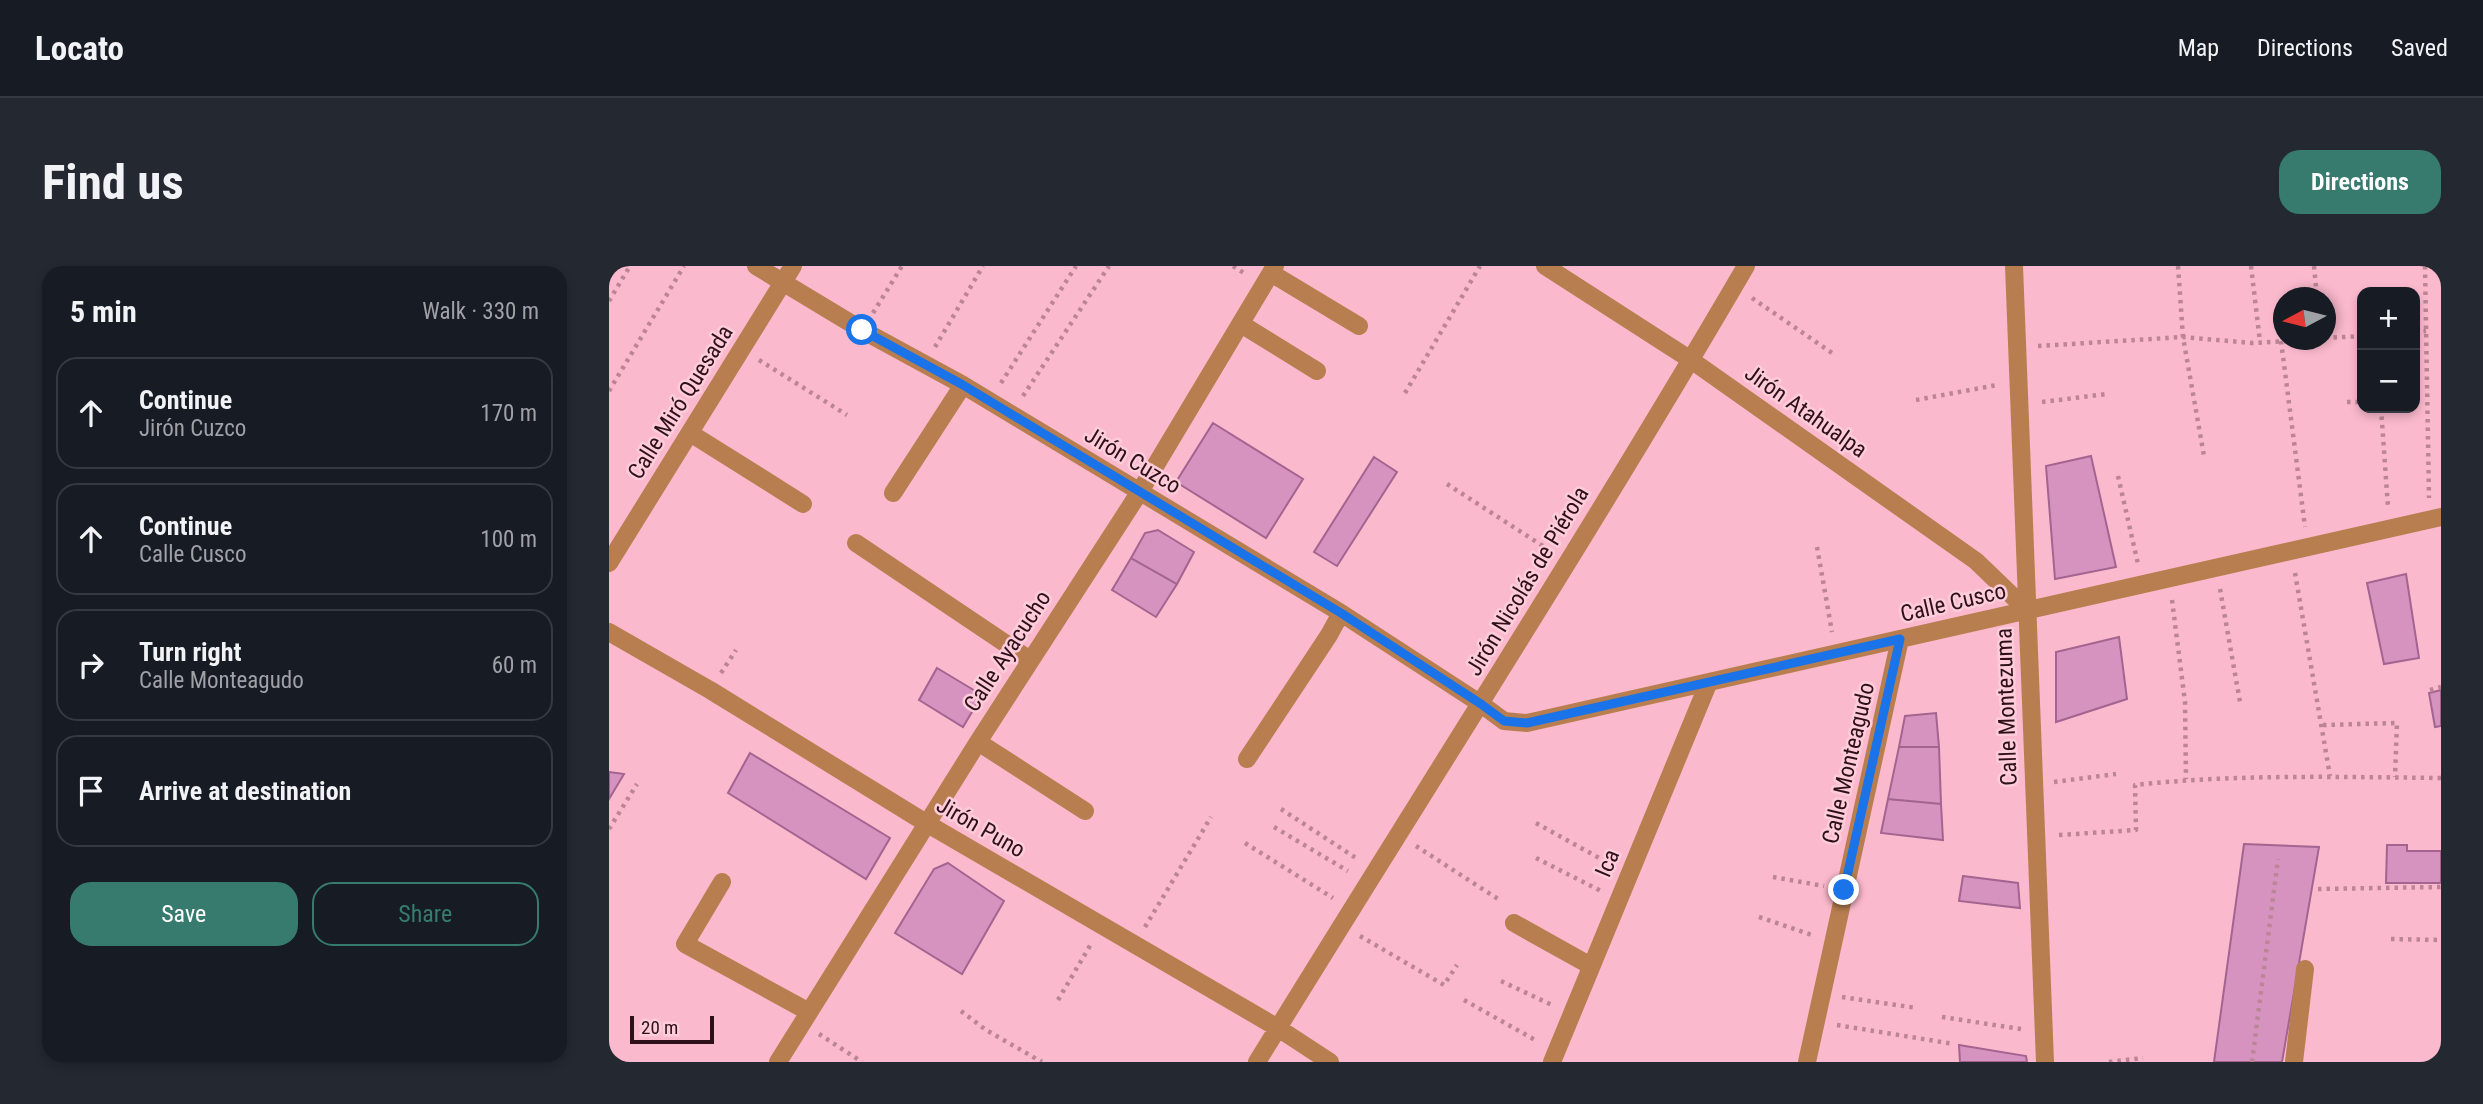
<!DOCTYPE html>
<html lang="en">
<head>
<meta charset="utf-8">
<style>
  body { margin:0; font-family:"Roboto Condensed",sans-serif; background:#242831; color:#f1f3f6 }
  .controls { position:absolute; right:21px; top:21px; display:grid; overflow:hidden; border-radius:14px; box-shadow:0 4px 10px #0003 }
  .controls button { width:63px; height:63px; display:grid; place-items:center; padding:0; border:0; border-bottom:2px solid #363941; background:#171b24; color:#f1f3f6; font:35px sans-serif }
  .compass { position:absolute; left:1664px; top:21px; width:63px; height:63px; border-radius:50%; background:#171b24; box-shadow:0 4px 10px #0003; rotate:263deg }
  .scale { position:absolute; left:21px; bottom:18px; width:84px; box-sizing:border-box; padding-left:7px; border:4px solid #2d101a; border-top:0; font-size:19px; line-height:24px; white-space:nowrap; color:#2d101a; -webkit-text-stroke:5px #feccdb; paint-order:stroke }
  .stop { position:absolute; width:21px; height:21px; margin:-16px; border:5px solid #1a73e8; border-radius:50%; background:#fff }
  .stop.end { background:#1a73e8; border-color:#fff; box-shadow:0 2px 7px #0008 }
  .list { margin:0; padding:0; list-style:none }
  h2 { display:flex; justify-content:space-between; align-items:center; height:91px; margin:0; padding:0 28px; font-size:30px }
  h2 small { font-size:23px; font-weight:400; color:#9ea1a6 }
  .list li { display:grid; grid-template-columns:46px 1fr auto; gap:21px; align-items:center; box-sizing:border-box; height:112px; margin:0 14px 14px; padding:0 14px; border:2px solid #363941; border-radius:21px }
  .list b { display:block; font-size:26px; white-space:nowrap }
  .list p { margin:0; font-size:23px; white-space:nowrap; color:#9ea1a6 }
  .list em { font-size:23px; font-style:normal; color:#9ea1a6 }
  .actions { display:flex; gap:14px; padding:21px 28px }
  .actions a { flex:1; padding:16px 0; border:2px solid #377b6e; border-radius:21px; text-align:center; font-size:24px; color:#377b6e }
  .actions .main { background:#377b6e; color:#fff }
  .icon { flex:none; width:38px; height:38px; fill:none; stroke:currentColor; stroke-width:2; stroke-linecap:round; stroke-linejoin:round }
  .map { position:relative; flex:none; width:1832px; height:796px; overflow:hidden; border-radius:21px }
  header { display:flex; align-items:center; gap:42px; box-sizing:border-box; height:98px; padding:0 35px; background:#171b24; border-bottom:2px solid #363941 }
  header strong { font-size:33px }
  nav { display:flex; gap:38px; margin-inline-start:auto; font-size:24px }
  .intro { display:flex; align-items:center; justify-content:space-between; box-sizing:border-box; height:168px; padding:0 42px }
  h1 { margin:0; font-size:49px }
  .button { padding:18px 32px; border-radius:21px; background:#377b6e; color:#fff; font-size:24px; font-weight:700 }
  main { display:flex; gap:42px; padding:0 42px }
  aside { flex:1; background:#171b24; border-radius:21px; box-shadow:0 4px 10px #0003 }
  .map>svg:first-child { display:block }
</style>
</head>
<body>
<header>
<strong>Locato</strong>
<nav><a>Map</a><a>Directions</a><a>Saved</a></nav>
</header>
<div class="intro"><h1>Find us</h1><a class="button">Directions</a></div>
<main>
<aside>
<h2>5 min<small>Walk · 330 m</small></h2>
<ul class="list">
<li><svg class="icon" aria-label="ahead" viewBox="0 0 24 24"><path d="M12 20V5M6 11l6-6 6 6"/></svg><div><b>Continue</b><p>Jirón Cuzco</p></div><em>170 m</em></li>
<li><svg class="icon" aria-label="ahead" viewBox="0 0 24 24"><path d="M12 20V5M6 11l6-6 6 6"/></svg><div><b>Continue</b><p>Calle Cusco</p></div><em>100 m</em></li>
<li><svg class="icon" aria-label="right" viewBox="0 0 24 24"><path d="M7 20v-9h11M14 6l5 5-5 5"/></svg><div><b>Turn right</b><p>Calle Monteagudo</p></div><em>60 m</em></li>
<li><svg class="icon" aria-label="arrive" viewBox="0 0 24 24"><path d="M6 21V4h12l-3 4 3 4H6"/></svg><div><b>Arrive at destination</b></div></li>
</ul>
<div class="actions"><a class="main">Save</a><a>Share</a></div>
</aside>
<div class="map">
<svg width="1832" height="796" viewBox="0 0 1832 796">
  <rect width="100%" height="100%" fill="#fbb9cd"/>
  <path fill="#d693c0" stroke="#a36490" stroke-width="2" d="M604 157 694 213 657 272 567 216Z
    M1482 190 1507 301 1446 313 1437 200Z
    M765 191 788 206 728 300 705 286Z
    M549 264 585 286 568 318 522 292 536 267Z
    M522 292 568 318 547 351 503 324Z
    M1797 308 1810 392 1775 398 1758 317Z
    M1510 371 1518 433 1447 456V386Z
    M328 402 373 429 354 461 310 434Z
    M1832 424V460L1826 461 1820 427Z
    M1327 447 1330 481H1290L1296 450Z
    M1290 481H1330L1332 538 1279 533Z
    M141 487 281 572 257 613 119 527Z
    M0 506 15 508 0 533Z
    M1279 533 1332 538 1334 574 1272 567Z
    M1635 578 1710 581 1673 796H1605Z
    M1778 579H1798V585H1832V617H1777Z
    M339 597 395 635 353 708 286 667 325 603Z
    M1354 610 1409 617 1411 642 1350 635Z
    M1350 779 1417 790 1418 796H1351Z"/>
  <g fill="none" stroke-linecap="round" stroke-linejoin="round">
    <path stroke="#bc8596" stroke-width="4.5" stroke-dasharray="3.5 5" stroke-linecap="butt" d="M624 0 635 7
      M1569 0 1574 71 1595 190
      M1642 0 1651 76
      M1705 0 1708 32
      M1816 0 1820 232
      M1143 32 1226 89
      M0 35 21 0
      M264 47 293 0
      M1806 66 1817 65
      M1716 72 1753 70
      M1672 75 1696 261
      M1429 80 1574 71 1643 77 1698 74
      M326 81 374 0
      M150 94 238 149
      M392 117 467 0
      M0 125 75 0
      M796 127 871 0
      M414 130 500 0
      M1307 134 1388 119
      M1433 136 1498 128
      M1738 136H1753
      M1772 142 1779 241
      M1509 210 1529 298
      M838 218 940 284
      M1208 281 1223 366
      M1686 307 1721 510
      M1611 323 1631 436
      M1563 334 1576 436 1577 513
      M112 407 127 384
      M1821 424 1832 421
      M1714 459 1788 457 1786 511
      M1445 516 1507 508
      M672 543 750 594
      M927 557 1001 598
      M665 561 739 605
      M0 563 28 518
      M1450 569 1527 564 1526 519C1627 508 1730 511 1832 512
      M636 577 724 632
      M807 580 889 633
      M927 592 992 625
      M1164 611 1215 620
      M1709 623 1832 621
      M1150 651 1206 670
      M536 661 602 551
      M751 670 835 719 848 699
      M1782 673 1832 674
      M892 715 945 740
      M1233 731 1308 742
      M449 734 482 678
      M855 734 928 775
      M352 745 377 764 433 796
      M1333 751 1412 763
      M1228 759 1345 778
      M210 768 253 796
      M1500 796 1534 792
      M1643 796 1669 593"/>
    <path stroke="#b87e4f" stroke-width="18" d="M147 0 253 64 354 119 732 347 872 438 895 455 918 457 1832 251
      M936 0 1082 94 1367 295 1418 344
      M1405 0 1436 796
      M662 7 750 60
      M632 58 708 105
      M81 167 194 238
      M284 227 354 119
      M247 277 421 394
      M0 297 184 0
      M0 366 101 424 317 557 669 762 721 796
      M369 476 476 545
      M638 493 720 369 732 347
      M113 616 76 678 200 746
      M905 657 982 700
      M169 796 369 476 530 227 666 0
      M648 796C811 531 980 269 1137 0
      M943 796 1099 418
      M1198 796 1291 373
      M1685 796 1696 703"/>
  </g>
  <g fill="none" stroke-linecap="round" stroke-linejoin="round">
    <path stroke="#1a73e8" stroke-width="9" d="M253 64 354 119 732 347 872 438 895 455 918 457 1291 373 1235 624"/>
  </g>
  <g text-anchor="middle" stroke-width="5" stroke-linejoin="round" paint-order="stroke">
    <g font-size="23" fill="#2d101a" stroke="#feccdb">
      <text transform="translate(71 136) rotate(-58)" y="8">Calle Miró Quesada</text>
      <text transform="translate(1197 145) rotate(35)" y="8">Jirón Atahualpa</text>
      <text transform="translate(524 194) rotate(31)" y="8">Jirón Cuzco</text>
      <text transform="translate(918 315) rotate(-59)" y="8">Jirón Nicolás de Piérola</text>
      <text transform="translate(1344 336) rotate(-13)" y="8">Calle Cusco</text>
      <text transform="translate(398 385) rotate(-57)" y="8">Calle Ayacucho</text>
      <text transform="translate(1397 441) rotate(-92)" y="8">Calle Montezuma</text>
      <text transform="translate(1239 497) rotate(-77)" y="8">Calle Monteagudo</text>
      <text transform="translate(372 561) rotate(30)" y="8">Jirón Puno</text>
      <text transform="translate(998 597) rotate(-67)" y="8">Ica</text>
    </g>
  </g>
</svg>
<div class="controls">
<button>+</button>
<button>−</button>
</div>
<svg class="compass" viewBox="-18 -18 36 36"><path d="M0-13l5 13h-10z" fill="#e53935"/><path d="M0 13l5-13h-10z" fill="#9ea1a6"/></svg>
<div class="scale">20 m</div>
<div class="stop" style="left:253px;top:64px"></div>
<div class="stop end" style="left:1235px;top:624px"></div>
</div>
</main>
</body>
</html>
